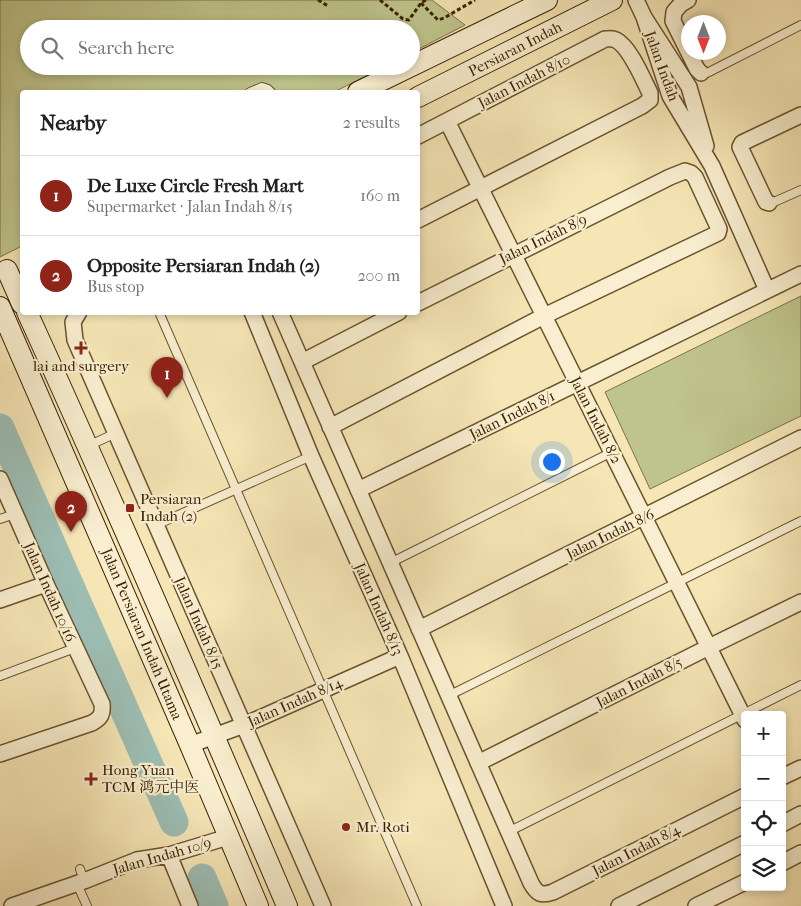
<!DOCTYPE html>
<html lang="en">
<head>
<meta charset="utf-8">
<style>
  body { margin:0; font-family:"IM FELL French Canon","Noto Serif SC",serif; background:#f2f2f2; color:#222 }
  .controls { position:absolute; right:15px; bottom:15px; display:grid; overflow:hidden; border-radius:5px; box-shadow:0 2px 8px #0003 }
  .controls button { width:45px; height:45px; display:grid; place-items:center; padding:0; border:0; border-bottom:1px solid #e0e0e0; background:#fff; color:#222; font:25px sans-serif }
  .compass { position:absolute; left:681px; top:15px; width:45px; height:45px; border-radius:50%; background:#fff; box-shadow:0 2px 8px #0003; rotate:180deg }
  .you { position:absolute; left:551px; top:461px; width:18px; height:18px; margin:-12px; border:4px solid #fff; border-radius:50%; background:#1a73e8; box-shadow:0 0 0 8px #1a73e833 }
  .badge { display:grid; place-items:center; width:32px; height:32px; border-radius:50%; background:#8f2418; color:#fff; font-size:16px; font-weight:700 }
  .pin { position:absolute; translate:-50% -41px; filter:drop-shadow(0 1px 2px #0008) }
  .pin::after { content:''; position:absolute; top:26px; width:18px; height:15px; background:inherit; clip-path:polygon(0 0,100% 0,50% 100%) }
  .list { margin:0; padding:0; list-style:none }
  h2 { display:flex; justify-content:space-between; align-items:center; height:65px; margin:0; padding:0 20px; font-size:21px }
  h2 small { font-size:16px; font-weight:400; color:#767676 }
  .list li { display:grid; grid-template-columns:32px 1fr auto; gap:15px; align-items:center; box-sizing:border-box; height:80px; padding:0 20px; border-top:1px solid #e0e0e0 }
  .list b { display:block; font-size:19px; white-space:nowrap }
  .list p { margin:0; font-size:16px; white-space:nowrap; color:#767676 }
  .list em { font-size:16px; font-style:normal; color:#767676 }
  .icon { flex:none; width:28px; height:28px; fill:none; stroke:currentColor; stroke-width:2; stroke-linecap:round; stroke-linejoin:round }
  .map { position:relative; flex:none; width:801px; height:906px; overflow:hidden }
  .search { position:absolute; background:#fff; box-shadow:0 2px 8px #0003; left:20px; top:20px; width:400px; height:55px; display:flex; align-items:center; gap:12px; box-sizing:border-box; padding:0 18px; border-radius:28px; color:#767676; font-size:19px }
  .panel { position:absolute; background:#fff; box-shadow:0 2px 8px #0003; left:20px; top:90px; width:400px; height:225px; border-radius:5px }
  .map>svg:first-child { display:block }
</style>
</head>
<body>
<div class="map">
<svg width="801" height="906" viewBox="0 0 801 906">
  <rect width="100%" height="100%" fill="#f6e6b6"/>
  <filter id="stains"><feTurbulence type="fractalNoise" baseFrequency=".004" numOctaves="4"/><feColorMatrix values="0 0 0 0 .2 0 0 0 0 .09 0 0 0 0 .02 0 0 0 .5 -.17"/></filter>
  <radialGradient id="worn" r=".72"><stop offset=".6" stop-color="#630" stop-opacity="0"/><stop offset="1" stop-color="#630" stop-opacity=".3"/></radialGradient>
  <path fill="#bfc48c" stroke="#7d7346" d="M0 0H432L465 25 411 53V29H29V66H386L334 92H22V246L0 257Z
    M801 296V416L650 489 605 392Z"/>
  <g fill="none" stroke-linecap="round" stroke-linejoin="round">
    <path stroke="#9dbeb4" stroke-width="29" d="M0 428 174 822
      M202 878 214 906"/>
    <g stroke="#6a532e" stroke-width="10">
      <path id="lane" d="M701 73H707L801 25
        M250 92 262 87 268 89 271 92
        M769 203 774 202 801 190
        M159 312 417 906
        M88 446 116 433
        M0 519 15 514
        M156 525 311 456
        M390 563 612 452
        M0 676 75 648
        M448 696 801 521
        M508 832 801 685
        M80 869 84 881
        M77 884 87 906"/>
    </g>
    <g stroke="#6a532e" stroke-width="18">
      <path id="street" d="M636 0 644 17 689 87 706 146
        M688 0 681 4 674 12 673 21 697 69 701 73
        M644 17 670 96 712 166 767 290
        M447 121 745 720
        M418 136 605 39C609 39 612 38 616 40 630 47 643 79 650 93V100L642 106 418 220
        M769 203 766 202 740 147 742 143 801 115
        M79 312 73 322 75 340 323 906
        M252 312 311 456 400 656 504 906
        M280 312 531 883C537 894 541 896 553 892L745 796
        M302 362 399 312
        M330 427 544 316 714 235 718 233 719 229 695 177 691 173 685 171 670 177 418 303
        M0 479 46 584 102 704C103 714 101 718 92 723L0 754
        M358 490 801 274
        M0 600 46 584
        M419 629 801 438
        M190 745 244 725 400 656
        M478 763 709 647 801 602
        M782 777 801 768
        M782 824 801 814
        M169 855 190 906
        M782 863 801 853
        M12 906 84 881 137 860 169 855 228 837
        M619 906 745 843
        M696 906 745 882"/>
    </g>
    <g stroke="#3b2201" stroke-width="22">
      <path id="secondary" d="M358 92 547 0
        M418 97 612 0
        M7 270 22 304
        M0 307 190 745 258 906
        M27 312C117 509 202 707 287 906"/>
    </g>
    <path stroke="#3b2201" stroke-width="3" stroke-dasharray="4 2.5" stroke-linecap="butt" d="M318 0 328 6
      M380 0 403 19 409 20 421 3 426 0
      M421 3 438 20 444 18 475 0"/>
    <use href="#lane" stroke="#f9efd0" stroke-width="8"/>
    <use href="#street" stroke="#f9efd0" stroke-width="15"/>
    <use href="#secondary" stroke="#f9efd0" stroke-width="20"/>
  </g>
  <g fill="#8f2418" stroke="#f9efd0" stroke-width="2">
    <path d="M78.5 340.5h5v5h5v5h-5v5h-5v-5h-5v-5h5z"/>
    <rect x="125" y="503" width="10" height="10" rx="2.5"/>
    <path d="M88.5 771.5h5v5h5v5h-5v5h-5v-5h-5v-5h5z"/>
    <circle cx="346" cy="827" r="5"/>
  </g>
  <g text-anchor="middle" stroke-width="4.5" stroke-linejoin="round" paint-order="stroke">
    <g font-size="15" fill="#3b2201" stroke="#f9efd0">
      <text transform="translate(515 49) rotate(-27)" y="5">Persiaran Indah</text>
      <text transform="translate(662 66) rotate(70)" y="5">Jalan Indah</text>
      <text transform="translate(524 81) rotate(-27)" y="5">Jalan Indah 8/10</text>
      <text transform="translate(543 239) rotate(-26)" y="5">Jalan Indah 8/9</text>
      <text transform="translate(512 415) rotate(-26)" y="5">Jalan Indah 8/1</text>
      <text transform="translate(596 420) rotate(63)" y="5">Jalan Indah 8/2</text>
      <text transform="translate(610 534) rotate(-26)" y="5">Jalan Indah 8/6</text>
      <text transform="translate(50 592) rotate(66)" y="5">Jalan Indah 10/16</text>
      <text transform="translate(379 609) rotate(66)" y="5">Jalan Indah 8/13</text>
      <text transform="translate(199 623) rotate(66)" y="5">Jalan Indah 8/15</text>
      <text transform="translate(142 634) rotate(67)" y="5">Jalan Persiaran Indah Utama</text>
      <text transform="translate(639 682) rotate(-27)" y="5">Jalan Indah 8/5</text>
      <text transform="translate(295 702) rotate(-24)" y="5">Jalan Indah 8/14</text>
      <text transform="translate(636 850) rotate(-27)" y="5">Jalan Indah 8/4</text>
      <text transform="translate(162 856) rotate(-16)" y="5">Jalan Indah 10/9</text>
    </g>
    <g font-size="15" fill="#3b2201" stroke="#f9efd0" text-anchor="start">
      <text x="81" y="371" text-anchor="middle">lai and surgery</text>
      <text x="140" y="504">Persiaran<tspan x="140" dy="17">Indah (2)</tspan></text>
      <text x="102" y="775">Hong Yuan<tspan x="102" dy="17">TCM 鸿元中医</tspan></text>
      <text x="356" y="832">Mr. Roti</text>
    </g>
  </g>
  <rect width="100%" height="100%" filter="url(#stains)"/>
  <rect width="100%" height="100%" fill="url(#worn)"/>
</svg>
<div class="controls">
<button>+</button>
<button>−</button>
<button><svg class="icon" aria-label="locate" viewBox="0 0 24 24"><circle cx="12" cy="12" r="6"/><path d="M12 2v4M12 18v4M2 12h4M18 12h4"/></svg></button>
<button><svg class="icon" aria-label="layers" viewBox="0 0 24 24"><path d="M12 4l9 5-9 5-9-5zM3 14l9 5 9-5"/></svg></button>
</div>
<svg class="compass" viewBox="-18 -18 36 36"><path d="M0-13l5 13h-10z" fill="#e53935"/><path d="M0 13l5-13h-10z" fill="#767676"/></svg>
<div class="you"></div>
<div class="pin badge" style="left:167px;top:398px">1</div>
<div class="pin badge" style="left:71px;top:532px">2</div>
<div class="search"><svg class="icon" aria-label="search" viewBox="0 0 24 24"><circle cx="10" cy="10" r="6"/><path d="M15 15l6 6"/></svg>Search here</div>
<section class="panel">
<h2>Nearby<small>2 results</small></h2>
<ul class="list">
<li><span class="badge">1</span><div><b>De Luxe Circle Fresh Mart</b><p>Supermarket · Jalan Indah 8/15</p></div><em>160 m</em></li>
<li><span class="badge">2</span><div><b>Opposite Persiaran Indah (2)</b><p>Bus stop</p></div><em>200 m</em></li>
</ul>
</section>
</div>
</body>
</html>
